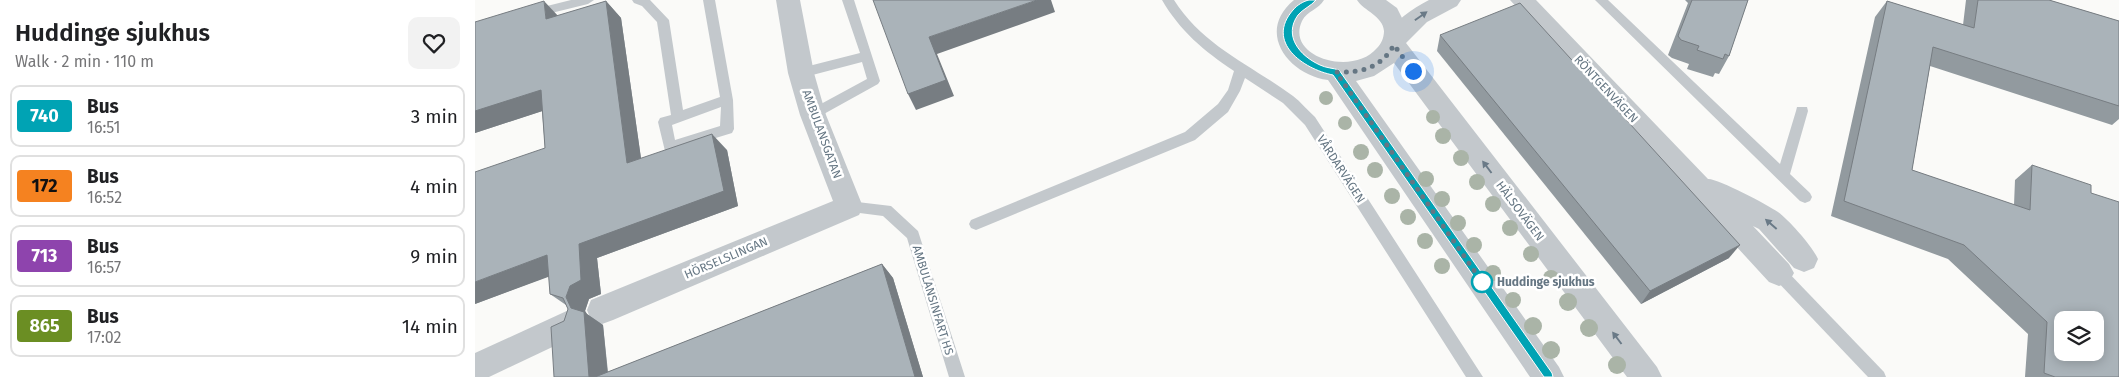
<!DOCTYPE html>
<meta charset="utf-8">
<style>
body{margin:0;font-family:"Fira Sans",sans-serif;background:#f2f2f2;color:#202124;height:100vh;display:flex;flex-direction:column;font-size:19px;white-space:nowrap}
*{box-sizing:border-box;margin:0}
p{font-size:16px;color:#757577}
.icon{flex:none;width:28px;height:28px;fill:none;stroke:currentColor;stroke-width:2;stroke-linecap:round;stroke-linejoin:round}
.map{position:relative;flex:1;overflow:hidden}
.side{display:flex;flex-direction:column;background:#fff;width:475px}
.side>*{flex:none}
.badge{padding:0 10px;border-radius:4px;font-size:18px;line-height:32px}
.tools{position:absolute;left:1579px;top:311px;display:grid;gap:10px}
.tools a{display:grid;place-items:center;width:50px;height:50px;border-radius:10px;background:#fff;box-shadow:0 2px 12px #0003;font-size:25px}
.you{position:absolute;width:25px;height:25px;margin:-12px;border:4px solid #fff;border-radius:50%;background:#1a73e8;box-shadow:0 0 0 8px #1a73e833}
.map>.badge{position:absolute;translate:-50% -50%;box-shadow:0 0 0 2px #fff}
.round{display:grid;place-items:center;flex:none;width:52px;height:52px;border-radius:10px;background:#f2f2f2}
.head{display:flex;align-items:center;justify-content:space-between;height:85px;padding:0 15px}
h1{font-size:24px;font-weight:600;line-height:38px}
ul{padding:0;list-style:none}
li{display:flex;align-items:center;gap:15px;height:62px;margin:0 10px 8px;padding:0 5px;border:2px solid #e0e0e0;border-radius:10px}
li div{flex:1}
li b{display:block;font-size:19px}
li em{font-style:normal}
li .badge{min-width:55px;font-weight:700;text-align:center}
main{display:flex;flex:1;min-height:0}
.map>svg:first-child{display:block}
</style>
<main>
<section class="side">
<div class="head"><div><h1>Huddinge sjukhus</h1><p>Walk · 2 min · 110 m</p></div><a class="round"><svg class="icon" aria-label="heart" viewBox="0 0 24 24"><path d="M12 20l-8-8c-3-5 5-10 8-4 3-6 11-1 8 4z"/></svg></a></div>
<ul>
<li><span class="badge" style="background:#00a3b4;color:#fff">740</span><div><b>Bus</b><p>16:51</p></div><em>3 min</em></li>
<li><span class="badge" style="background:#f58220;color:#111">172</span><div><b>Bus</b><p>16:52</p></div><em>4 min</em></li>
<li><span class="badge" style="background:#8e44ad;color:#fff">713</span><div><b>Bus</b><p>16:57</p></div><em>9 min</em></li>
<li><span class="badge" style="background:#6b8e23;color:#fff">865</span><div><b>Bus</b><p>17:02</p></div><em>14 min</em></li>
</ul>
</section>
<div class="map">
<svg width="1644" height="377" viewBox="0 0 1644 377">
<rect width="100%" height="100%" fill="#fafaf8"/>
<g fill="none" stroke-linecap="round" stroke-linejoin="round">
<!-- service -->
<g fill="#c3c8cc" fill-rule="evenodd">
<path d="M96,0h23l-6,4 -53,13 -6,-4 2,-3z"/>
<path d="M157,0h18l19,20 14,90 37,-13 -17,-97h12l18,100 1,29 -2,4 -62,19 -5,-1 -7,-29 2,-4 11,-3 -14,-93 -15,-16 -8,-3zM246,107l-1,19 -45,14 -3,-15z"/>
<path d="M367,0h12l26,81 -2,3 -65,36 -5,-1 -1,-4 1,-4 59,-32 -5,-17 -61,16 -4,-2 -2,-3 2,-3 4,-2 59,-15z"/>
<path d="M687,0h12c29,46 77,65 119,96 8,6 14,14 22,21l168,260h-17l-161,-252 -22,-22 -38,-25 -5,13 -12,21 -33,28 -214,88 -5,2 -5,-2 -2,-4 2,-4 214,-88 33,-28 10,-14 6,-19c-30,-20 -54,-40 -72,-71z"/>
<path d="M1120,0h13l172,164 16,-53 1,-4h10l1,4 -18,63 20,19 2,4 -2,4 -5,2 -5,-2z"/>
<path d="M374,201l42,5 27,25 47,146h-16l-42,-139 -24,-22 -39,-5 -2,-4 2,-4z"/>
<path d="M1304,267l5,1 100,104 2,5h-18l-94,-99 -2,-5 2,-5z"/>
</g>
<!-- minor -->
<g fill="#c3c8cc" fill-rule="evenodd">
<path d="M301,0h24l14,73 12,42 37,92 -4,8 -246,105 -11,4 -11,-4 -4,-10 4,-10 242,-99 -33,-86 -12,-42z"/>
<path d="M954,0h32l-4,6 -30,16 -22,22 -9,3 -9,-3 -3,-6c10,-17 28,-29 45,-38z"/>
<path d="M1035,0h26l172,179c9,-1 60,26 70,33 11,8 35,35 40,47l-4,9 -10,4 -10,-4 -35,-39 -6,-3 36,38 5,9 -5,9 -10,4 -10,-4z"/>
<path d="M96,309l11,4 4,10 -4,10 -93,44h-14v-24z"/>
</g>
<!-- tertiary -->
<path fill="#c3c8cc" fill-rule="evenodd" d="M819,0h30c-5,9 -17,11 -22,21 -17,36 51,56 75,27 4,-4 7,-10 7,-17 -1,-15 -20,-20 -27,-31h29l11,8 11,22 -2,13 251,324 5,10h-35l-233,-314 -20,13 -18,5 203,286 5,10h-34l-202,-297c-39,-5 -73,-48 -34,-80z"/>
</g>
<!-- trees -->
<g fill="#aab4a7">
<circle cx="851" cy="98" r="7"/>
<circle cx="958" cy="117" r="7"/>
<circle cx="870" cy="123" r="7"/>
<circle cx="968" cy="136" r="8"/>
<circle cx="886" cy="152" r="8"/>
<circle cx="986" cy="158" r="8"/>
<circle cx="900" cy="170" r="8"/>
<circle cx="951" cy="179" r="8"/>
<circle cx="1002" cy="182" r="8"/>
<circle cx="917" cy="196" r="8"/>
<circle cx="967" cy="199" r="8"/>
<circle cx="1018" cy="204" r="8"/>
<circle cx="933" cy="217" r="8"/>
<circle cx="983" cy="223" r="8"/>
<circle cx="1035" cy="228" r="8"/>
<circle cx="950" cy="241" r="8"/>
<circle cx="999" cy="245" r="8"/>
<circle cx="1056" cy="254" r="8"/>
<circle cx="967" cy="266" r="8"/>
<circle cx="1018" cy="273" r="8"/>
<circle cx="1076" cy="278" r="8"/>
<circle cx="1038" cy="300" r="8"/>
<circle cx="1093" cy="302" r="9"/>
<circle cx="1058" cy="326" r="9"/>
<circle cx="1114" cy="328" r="9"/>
<circle cx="1076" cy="350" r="9"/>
<circle cx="1142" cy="365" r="9"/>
</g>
<!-- wall -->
<g fill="#929a9f">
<path d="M1210,0h63l-19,56 -10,18 -4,-1 -2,4 -26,-8 2,-5 -17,-6 -4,-3 20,-52z"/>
<path d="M1491,0h83l70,21v98l-7,6 -182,-59 -18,104 102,35 1,-25 17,-15 59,28 28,184h-94l3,-43 -80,-75 -117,-43 44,-199 12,-16 76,24z"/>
<path d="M131,1l15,17 20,141 86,-9 11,56 -141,52 4,36 -12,5 -4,12 2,3 16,11 5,47 274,-108 11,14 30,99h-369l10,-56 4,-12 -2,-4 -16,-11 -1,-18 -74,28 70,-156 -3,-37 -67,22v-111l83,-6z"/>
<path d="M965,35l289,223 -88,46 -204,-253z"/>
</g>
<!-- shaded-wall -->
<g fill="#777d82">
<path d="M562,0h14l4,12 -118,42 17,42 -38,14 -8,-16 21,-57z"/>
<path d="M69,1l16,17 -14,1z"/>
<path d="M131,1l15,17 23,161 -17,-16z"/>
<path d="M66,90l17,16 -83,27v-22z"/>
<path d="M237,134l15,16 11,56 -141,52 4,36 -12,5 -4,12 2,3 16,11 5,52h-19l-18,-69 -5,-11 4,-11 9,-42z"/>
<path d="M1265,245l-11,13 -88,46 9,-13z"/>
<path d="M72,255l20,15 -92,34v-22z"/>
<path d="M407,264l11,14 30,99h-8z"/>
</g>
<!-- building -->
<g fill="#aab3b9" stroke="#777d82" fill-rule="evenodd">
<path d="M398,0h164l-108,37 17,43 -38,14z"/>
<path d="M1217,0h56l-19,56 -4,-2 -2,5 -26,-9 2,-4 -18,-6 -3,-4z"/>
<path d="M1503,0h71l70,21v85l-186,-59 -21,123 118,40 2,-45 59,20v8l28,9v175h-64l-11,-4 3,-51 -83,-77 -120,-44 43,-200 87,27zM1588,320h32v32h-32z"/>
<path d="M69,1l2,18 60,-18 21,162 85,-29 12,57 -145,53 2,36 -11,6 -4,11 5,11 13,4 5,65h-35l-3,-50 13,-6 4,-12 -5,-11 -13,-4 -3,-39 -72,27v-110l70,-24 -4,-58 -66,21v-89z"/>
<path d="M1045,3l220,242 -90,46 -210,-256z"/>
<path d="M407,264l33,113h-320z"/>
</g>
<!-- one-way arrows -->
<defs><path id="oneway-solid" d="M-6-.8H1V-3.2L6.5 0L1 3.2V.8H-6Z" transform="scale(1.25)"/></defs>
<g fill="#6a7a87">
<use href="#oneway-solid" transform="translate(946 16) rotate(-35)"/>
<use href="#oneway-solid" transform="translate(1012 167) rotate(-127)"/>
<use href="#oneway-solid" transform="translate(1296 224) rotate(-139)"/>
<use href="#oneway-solid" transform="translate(1142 338) rotate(-127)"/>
</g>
<!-- line -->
<path fill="#00a3b4" stroke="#fff" d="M834,0h7c-5,6 -13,9 -18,15 -15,21 2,41 22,50 6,3 13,3 19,5l213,303 1,4h-9l-211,-302c-30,-6 -68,-33 -40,-65 4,-5 11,-9 16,-10z"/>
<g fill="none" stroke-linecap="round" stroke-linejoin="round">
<!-- walk -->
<path stroke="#657683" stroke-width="5" stroke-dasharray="0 9" d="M938,71l-19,-26c-13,23 -33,28 -58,27l146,210"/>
</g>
<!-- markers -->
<circle fill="#fff" stroke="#00a3b4" stroke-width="2.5" cx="1007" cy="282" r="10"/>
<g text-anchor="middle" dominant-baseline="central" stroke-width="5" stroke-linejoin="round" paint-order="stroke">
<!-- street labels -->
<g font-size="12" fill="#657683" stroke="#fff">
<text transform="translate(1131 89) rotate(47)">RÖNTGENVÄGEN</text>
<text transform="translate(347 134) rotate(70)">AMBULANSGATAN</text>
<text transform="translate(866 169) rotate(57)">VÅRDARVÄGEN</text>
<text transform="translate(1045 211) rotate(53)">HÄLSOVÄGEN</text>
<text transform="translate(251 258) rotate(-23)">HÖRSELSLINGAN</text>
<text transform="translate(458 300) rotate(73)">AMBULANSINFART HS</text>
</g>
<!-- stop labels -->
<g font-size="12" font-weight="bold" fill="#657683" stroke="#fff" text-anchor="start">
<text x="1022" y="282">Huddinge sjukhus</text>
</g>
</g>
</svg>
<div class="tools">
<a><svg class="icon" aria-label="layers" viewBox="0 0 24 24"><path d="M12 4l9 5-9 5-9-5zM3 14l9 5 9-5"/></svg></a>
</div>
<div class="you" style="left:938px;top:71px"></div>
</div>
</main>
